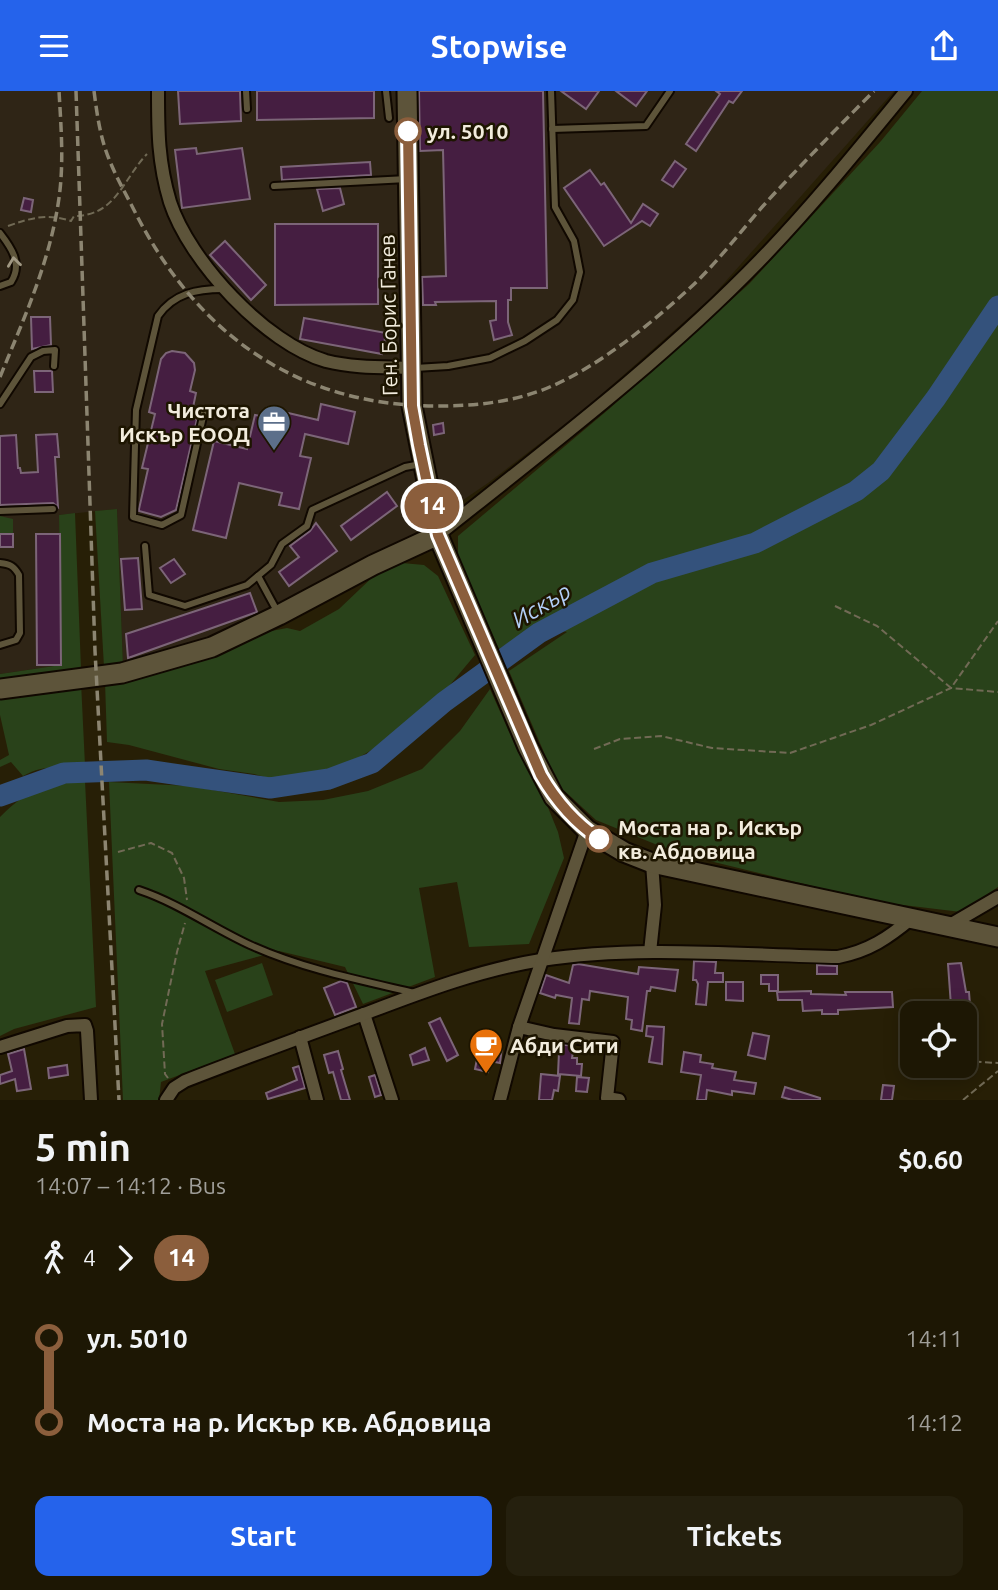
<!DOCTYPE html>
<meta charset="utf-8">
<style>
body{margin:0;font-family:Ubuntu,sans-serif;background:#25200e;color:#f1f3f6;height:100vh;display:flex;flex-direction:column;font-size:26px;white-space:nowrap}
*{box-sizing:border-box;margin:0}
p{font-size:23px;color:#a09f9a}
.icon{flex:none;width:38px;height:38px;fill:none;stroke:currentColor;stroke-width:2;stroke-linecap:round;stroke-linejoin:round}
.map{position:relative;height:1009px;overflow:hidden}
.details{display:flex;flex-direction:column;background:#1d1704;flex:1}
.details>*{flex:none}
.badge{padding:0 14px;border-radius:23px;font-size:24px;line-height:46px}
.buttons{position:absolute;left:900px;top:910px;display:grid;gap:14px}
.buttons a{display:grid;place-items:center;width:77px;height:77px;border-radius:14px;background:#1d1704;box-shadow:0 4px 18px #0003,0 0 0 2px #3b3626;font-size:35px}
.map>.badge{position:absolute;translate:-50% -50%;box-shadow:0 0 0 4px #fff}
.legs{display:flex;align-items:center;gap:10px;height:77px;padding:0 35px;font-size:23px}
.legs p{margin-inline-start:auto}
.headline{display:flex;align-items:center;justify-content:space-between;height:119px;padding:0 35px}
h1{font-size:38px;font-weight:700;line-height:52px}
.cta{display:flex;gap:14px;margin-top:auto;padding:14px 35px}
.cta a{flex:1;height:80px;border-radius:14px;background:#2563eb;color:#fff;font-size:28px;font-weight:700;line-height:80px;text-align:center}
.cta a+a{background:#25200e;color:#f1f3f6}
ul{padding:0 35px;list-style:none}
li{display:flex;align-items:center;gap:24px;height:84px;font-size:26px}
li i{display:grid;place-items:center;width:10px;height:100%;margin:0 9px;background:currentColor}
li i::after{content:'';width:18px;height:18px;margin:-9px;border:5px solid;border-radius:50%;background:#1d1704}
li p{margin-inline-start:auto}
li:first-child i{background:linear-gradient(#0000 50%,currentColor 0)}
li:last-child i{background:linear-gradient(currentColor 50%,#0000 0)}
header{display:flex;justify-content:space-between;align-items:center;height:91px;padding:0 35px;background:#2563eb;color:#fff;font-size:32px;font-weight:700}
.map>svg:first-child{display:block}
</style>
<header><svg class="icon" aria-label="menu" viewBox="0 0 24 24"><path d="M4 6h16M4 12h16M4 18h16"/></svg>Stopwise<svg class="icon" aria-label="share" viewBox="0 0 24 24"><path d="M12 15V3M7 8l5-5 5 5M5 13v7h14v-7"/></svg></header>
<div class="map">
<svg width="998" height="1009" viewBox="0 0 998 1009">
<rect width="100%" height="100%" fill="#271f06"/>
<!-- industrial -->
<path fill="#2f2516" d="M0,0h894l-184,208 -124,109 -98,75 -79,54 -136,77 -65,26 -85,25 -6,-156 -58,6 2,150 -61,9z"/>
<!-- green -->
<g fill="#29421a">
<path d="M922,0h76v796l-37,25 -83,-10 -201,-49 -81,-33 -38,-35 -49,-114 58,-39 -31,-7 -37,24 -41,-93v-20l151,-127 140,-125 132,-143z"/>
<path d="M117,418l6,156 -19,2 -9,-156z"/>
<path d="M75,422l6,156 -81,10v-5l61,-9 -2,-150z"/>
<path d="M0,425l13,3v15h-13z"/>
<path d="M402,472l22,2 14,11 37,79 -26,31 -62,55 -48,28 -67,10 -18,-5 -35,-5 -90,-24 -22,-3 -2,-60 161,-50 21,-4 13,3 39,-22 41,-39z"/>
<path d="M81,591l4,83c-25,6 -37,-3 -62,11l-12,-14 -11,5v-7l9,-5 -9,-40v-21z"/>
<path d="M490,598l28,63 29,53 11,27 6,26 -35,86 -60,3 -12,-65 -38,6 16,89 -72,27 -18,-37 -66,-16 -74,20 30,83 -74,28 -2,18h-36l-14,-318 81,4 89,16 44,-2 45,-9 54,-22 38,-38z"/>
<path d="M85,690l11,226 -82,22 -14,7v-219c30,-30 44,-32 85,-36z"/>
<path d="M262,872l11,32 -46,17 -12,-32z"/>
</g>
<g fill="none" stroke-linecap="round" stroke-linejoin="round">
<!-- river -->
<path stroke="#34527c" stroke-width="21" d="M0,705l64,-23 82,-3 124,18 59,-9 43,-16 72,-61 95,-69 113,-60 103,-30 101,-52 25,-20 55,-73 62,-92"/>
</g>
<!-- building -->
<g fill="#451e41" stroke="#7c6578" stroke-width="2">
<path d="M178,0h62l1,30 -61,3z"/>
<path d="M257,0h117v27l-117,2z"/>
<path d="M419,0h124l4,197h-36v12h-3v22l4,13 -18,5 -4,-19 6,-1v-19l-61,1 1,3h-13l-1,-28 24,-1 -3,-126 -23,1z"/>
<path d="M561,0h38l-13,18z"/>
<path d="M616,0h31l-11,15z"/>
<path d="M716,0h26l-9,12 -4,-2 -33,50 -10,-7 34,-50z"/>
<path d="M196,57l1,6 45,-6 8,51 -68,9 -7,-58z"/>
<path d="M675,70l11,8 -13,18 -11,-7z"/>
<path d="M370,71l1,13 -89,5 -1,-13z"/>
<path d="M590,79l11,15 3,-2 27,40 12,-19 15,10 -8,12 -8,-5 -38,25 -40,-58z"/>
<path d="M340,97l4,16 -21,7 -6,-22z"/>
<path d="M24,107l9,2 -2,12 -10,-2z"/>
<path d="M275,133h103v80l-103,1z"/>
<path d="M225,150l41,44 -15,15 -41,-45z"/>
<path d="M31,226h19l1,28 -19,4z"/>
<path d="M304,227l82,15 -4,21 -82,-15z"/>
<path d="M172,260l13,2 9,10 1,7 -5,21 6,2 -5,24 6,2 -21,91 -15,7 -22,-6v-2l9,-40 -6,-1 13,-54 -6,-2 12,-53 5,-6z"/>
<path d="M34,280h18l1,21h-18z"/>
<path d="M321,313l34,8 -7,32 -43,-10 -5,22 11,2 -12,51 -20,-4 3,-12 -43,-10 -13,55 -33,-8 21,-89 33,8 8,-34 10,2 2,-9 51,12z"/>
<path d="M443,332l1,10 -10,2 -1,-10z"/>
<path d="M57,343l2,23h-4l3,50 -5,-4 -53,2v-69l16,-1 2,33h2l1,5 17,-1 -2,-37z"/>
<path d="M387,401l10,14 -46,34 -10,-14z"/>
<path d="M316,432l21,28 -48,35 -10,-14 20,-15 -9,-11 20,-15z"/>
<rect x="0" y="443" width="13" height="13"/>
<path d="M36,443h24l1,131h-24z"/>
<path d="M138,467l4,51 -17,1 -4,-51z"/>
<path d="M174,468l11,15 -14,9 -11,-15z"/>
<path d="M250,502l7,19 -129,46 -2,-24z"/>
<path d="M694,870l22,1 -1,11h8v9h-15l-2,23 -10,-1 2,-20 -2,-4h-3z"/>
<path d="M961,872l5,29h3l1,13 -19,1 -3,-42z"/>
<path d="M578,873l60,10 1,-7 39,3 -3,21 -24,-4 -1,4h-3l-5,40 -11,-2 1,-9 -6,-1 2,-22 -38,-6 -1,9 -7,-1 -3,25 -10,-1 3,-25 -16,-3 -1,3 -15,-5 6,-18 23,8 4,-18z"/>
<path d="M817,874l20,1v8h-20z"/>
<path d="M761,884h17v16h-9v-7h-8z"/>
<path d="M341,890l6,2 9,24 -21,8 -11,-27z"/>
<path d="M726,891h17v19l-17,-1z"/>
<path d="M811,900v3l35,1 -1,-3h47l1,15 -55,3v4h-16v-4l-19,1 -1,-11h-24l-1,-8z"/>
<path d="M440,927l18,37 -11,6 -18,-38z"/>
<path d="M647,935l17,1 -2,37 -13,-2 4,-25 -7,-1z"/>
<path d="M753,942l16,3 -4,23 -17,-4z"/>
<path d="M484,953l18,3 -2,16 -10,-2 -2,11 -13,-3 2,-10 4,1z"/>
<path d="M557,953l17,2 -2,12h5v6h5l-1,12 -23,-2 1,-22h-3z"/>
<path d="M425,957l4,12 -16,5 -3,-10z"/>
<path d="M24,958l7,40 -14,2 -2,-12 -15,5v-9l12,-4 -4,-17z"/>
<path d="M338,960l5,18 -2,1 9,30h-9l-8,-28 -4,1 -5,-18z"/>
<path d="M684,961l17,3 -1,7 13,2 -1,4 24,4 -2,8 22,3 -2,11 -22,-3v4l-25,-5 -1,10h-9l4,-25 -20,-3z"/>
<path d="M67,974l1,10 -19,3 -1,-10z"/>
<path d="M299,975l6,22 -37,11 -2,-6 31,-13 -4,-12z"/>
<path d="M541,983l19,2 -2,15 -4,-1 -2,10h-13z"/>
<path d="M375,984l6,20 -6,2 -6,-20z"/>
<path d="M577,986l12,1 -2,14 -11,-1z"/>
<path d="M883,994l11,1 -2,14h-11z"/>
<path d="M785,996l35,11v2h-28l-10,-3z"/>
</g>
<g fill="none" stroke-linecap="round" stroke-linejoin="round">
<!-- lane casing -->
<g stroke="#100800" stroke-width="10">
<g id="lane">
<path d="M246,0l1,18"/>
<path d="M386,0l3,27"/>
<path d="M552,38l94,-3 24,-35"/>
<path d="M274,95l133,-7"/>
<path d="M0,142c11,14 23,31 11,49l-11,4"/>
<path d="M415,277l33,-2 42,-8 35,-17 32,-21 16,-20 7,-28 -6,-31 -19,-34 -4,-116"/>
<path d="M0,313l31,-47 12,-6 12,-1 -1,16"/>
<path d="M204,321l-23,103 -19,10 -29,-8 3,-107 22,-94c16,-23 39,-27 65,-27"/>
<path d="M0,420l53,-2"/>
<path d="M145,455l4,49 36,11 62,-21 24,-20 11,-21 25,-18 5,-16 93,-43 16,-3"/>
<path d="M0,472c10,1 14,3 19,12l1,58 -4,7 -16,5"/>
<path d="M258,485l19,35"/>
<path d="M139,799c39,13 74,38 111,55 53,24 109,35 165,48"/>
</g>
</g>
<!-- street casing -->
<g stroke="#100800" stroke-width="16">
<g id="street">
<path d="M158,0c0,40 0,71 12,111 19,59 96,142 156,159 28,7 57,6 85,7"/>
<path d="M438,444c112,-89 227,-176 326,-279 50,-52 96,-109 142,-165"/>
<path d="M950,834l48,-28"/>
<path d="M650,861l5,-47 -3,-42"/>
<path d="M364,923l28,86"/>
<path d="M519,936l35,8 59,7 -6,56 12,2"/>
<path d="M300,946l17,63"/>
<path d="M0,956l67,-21 18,-1 2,6 4,69"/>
<path d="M166,1009l8,-12 11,-7c59,-23 119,-45 179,-67 58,-22 115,-44 177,-54 97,-15 199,-5 297,-3 31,-6 50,-19 74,-39"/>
<path d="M500,1009l19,-73 68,-197"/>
</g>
</g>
<!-- secondary casing -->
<g stroke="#100800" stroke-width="23">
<g id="secondary">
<path d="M407,0l5,315 26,129 90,212 26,50 33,33 37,22 28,11 346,74"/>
<path d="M0,598l122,-16 90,-26 67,-32 94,-50 65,-30"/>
</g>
</g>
<!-- path -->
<g stroke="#716a55" stroke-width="2" stroke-dasharray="7 3.5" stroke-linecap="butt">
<path d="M8,135c23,-8 39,-13 63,-5l3,-5c42,0 49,-37 73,-62"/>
<path d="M835,515l42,20 74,62 47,-67"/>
<path d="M594,658l26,-10 41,-3 51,12 78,5 81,-28 80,-37 47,4"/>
<path d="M118,761l33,-9 21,10 12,25 3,22"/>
<path d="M964,970l34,2"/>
<path d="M168,987l-3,-4 -3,-50 15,-72 8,-29"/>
<path d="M963,1009l35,-29"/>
</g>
<!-- lane -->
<use href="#lane" stroke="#5d543a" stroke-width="6"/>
<!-- street -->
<use href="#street" stroke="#5d543a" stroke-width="12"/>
<!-- secondary -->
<use href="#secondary" stroke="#5d543a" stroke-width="19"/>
<!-- rail -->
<g stroke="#8c8571" stroke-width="3.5" stroke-dasharray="10 5" stroke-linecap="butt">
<path d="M76,0l19,560 24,449"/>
<path d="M94,0c3,23 6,46 15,68 7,18 17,35 26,53 62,122 162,194 302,194 39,0 79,-4 115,-20 47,-20 101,-64 139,-99 30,-28 54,-62 82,-92 33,-35 67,-70 101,-104"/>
<path d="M0,286c24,-59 50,-115 59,-179 5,-35 2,-72 0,-107"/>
</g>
</g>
<!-- one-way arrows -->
<defs><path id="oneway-chevron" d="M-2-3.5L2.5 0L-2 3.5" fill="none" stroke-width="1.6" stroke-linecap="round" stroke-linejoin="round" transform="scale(1.75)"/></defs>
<use stroke="#a09883" href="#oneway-chevron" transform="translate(14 171) rotate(-97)"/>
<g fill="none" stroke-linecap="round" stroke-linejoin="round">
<!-- line-1 casing -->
<g stroke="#fff" stroke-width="16">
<path id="line-1" d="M408,40l4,275 7,39 19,90 103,240c15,26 33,47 58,64"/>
</g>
<!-- line-1 -->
<use href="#line-1" stroke="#8b5e3c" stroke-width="10"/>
</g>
<!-- icons -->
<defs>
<g id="office-pin" transform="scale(1.75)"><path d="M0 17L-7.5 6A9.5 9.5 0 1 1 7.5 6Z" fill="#5c6f8a" stroke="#1d1500"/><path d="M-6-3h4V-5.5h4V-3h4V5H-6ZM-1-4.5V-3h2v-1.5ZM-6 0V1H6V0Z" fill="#fff"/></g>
<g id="cafe-pin" transform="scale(1.75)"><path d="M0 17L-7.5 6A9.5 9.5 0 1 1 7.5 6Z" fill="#e8710a" stroke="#1d1500"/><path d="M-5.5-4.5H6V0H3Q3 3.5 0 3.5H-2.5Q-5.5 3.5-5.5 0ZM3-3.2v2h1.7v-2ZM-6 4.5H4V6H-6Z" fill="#fff"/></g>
</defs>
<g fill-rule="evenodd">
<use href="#office-pin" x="274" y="331"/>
<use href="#cafe-pin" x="486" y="954"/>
</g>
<!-- markers -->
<g fill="#fff" stroke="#8b5e3c" stroke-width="3.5">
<circle cx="408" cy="40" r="12"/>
<circle cx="599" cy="748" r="12"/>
</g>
<g text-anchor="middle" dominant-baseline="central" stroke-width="5" stroke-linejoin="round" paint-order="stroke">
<!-- stop labels -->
<g font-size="21" font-weight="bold" fill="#f2ecdd" stroke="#1d1500" text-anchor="start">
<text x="427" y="40">ул. 5010</text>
<text x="618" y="736">Моста на р. Искър<tspan x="618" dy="24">кв. Абдовица</tspan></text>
</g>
<!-- street labels -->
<g font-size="21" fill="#f2ecdd" stroke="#1d1500">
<text transform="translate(388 224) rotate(-91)">Ген. Борис Ганев</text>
</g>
<!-- poi labels -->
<g font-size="21" font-weight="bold" fill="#f2ecdd" stroke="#1d1500" text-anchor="end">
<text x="250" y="319">Чистота<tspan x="250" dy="24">Искър ЕООД</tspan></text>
<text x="510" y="954" text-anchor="start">Абди Сити</text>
</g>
<!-- water labels -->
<g font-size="23" font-style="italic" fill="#b3cff8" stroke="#1d1500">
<text transform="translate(541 514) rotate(-31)">Искър</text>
</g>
</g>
</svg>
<div class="buttons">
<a><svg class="icon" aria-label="locate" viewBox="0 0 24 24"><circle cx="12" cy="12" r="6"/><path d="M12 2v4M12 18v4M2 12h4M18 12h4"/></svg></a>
</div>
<b class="badge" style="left:432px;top:415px;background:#8b5e3c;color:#fff">14</b>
</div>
<section class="details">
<div class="headline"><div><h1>5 min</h1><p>14:07 – 14:12 · Bus</p></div><b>$0.60</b></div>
<div class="legs"><svg class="icon" aria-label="walk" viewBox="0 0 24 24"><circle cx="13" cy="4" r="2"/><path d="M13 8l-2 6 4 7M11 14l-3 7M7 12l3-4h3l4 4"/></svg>4<svg class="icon" aria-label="forward" viewBox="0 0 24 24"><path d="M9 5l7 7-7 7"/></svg><b class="badge" style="background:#8b5e3c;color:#fff">14</b></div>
<ul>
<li><i style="color:#8b5e3c"></i><b>ул. 5010</b><p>14:11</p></li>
<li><i style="color:#8b5e3c"></i><b>Моста на р. Искър кв. Абдовица</b><p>14:12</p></li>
</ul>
<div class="cta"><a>Start</a><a>Tickets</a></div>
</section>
